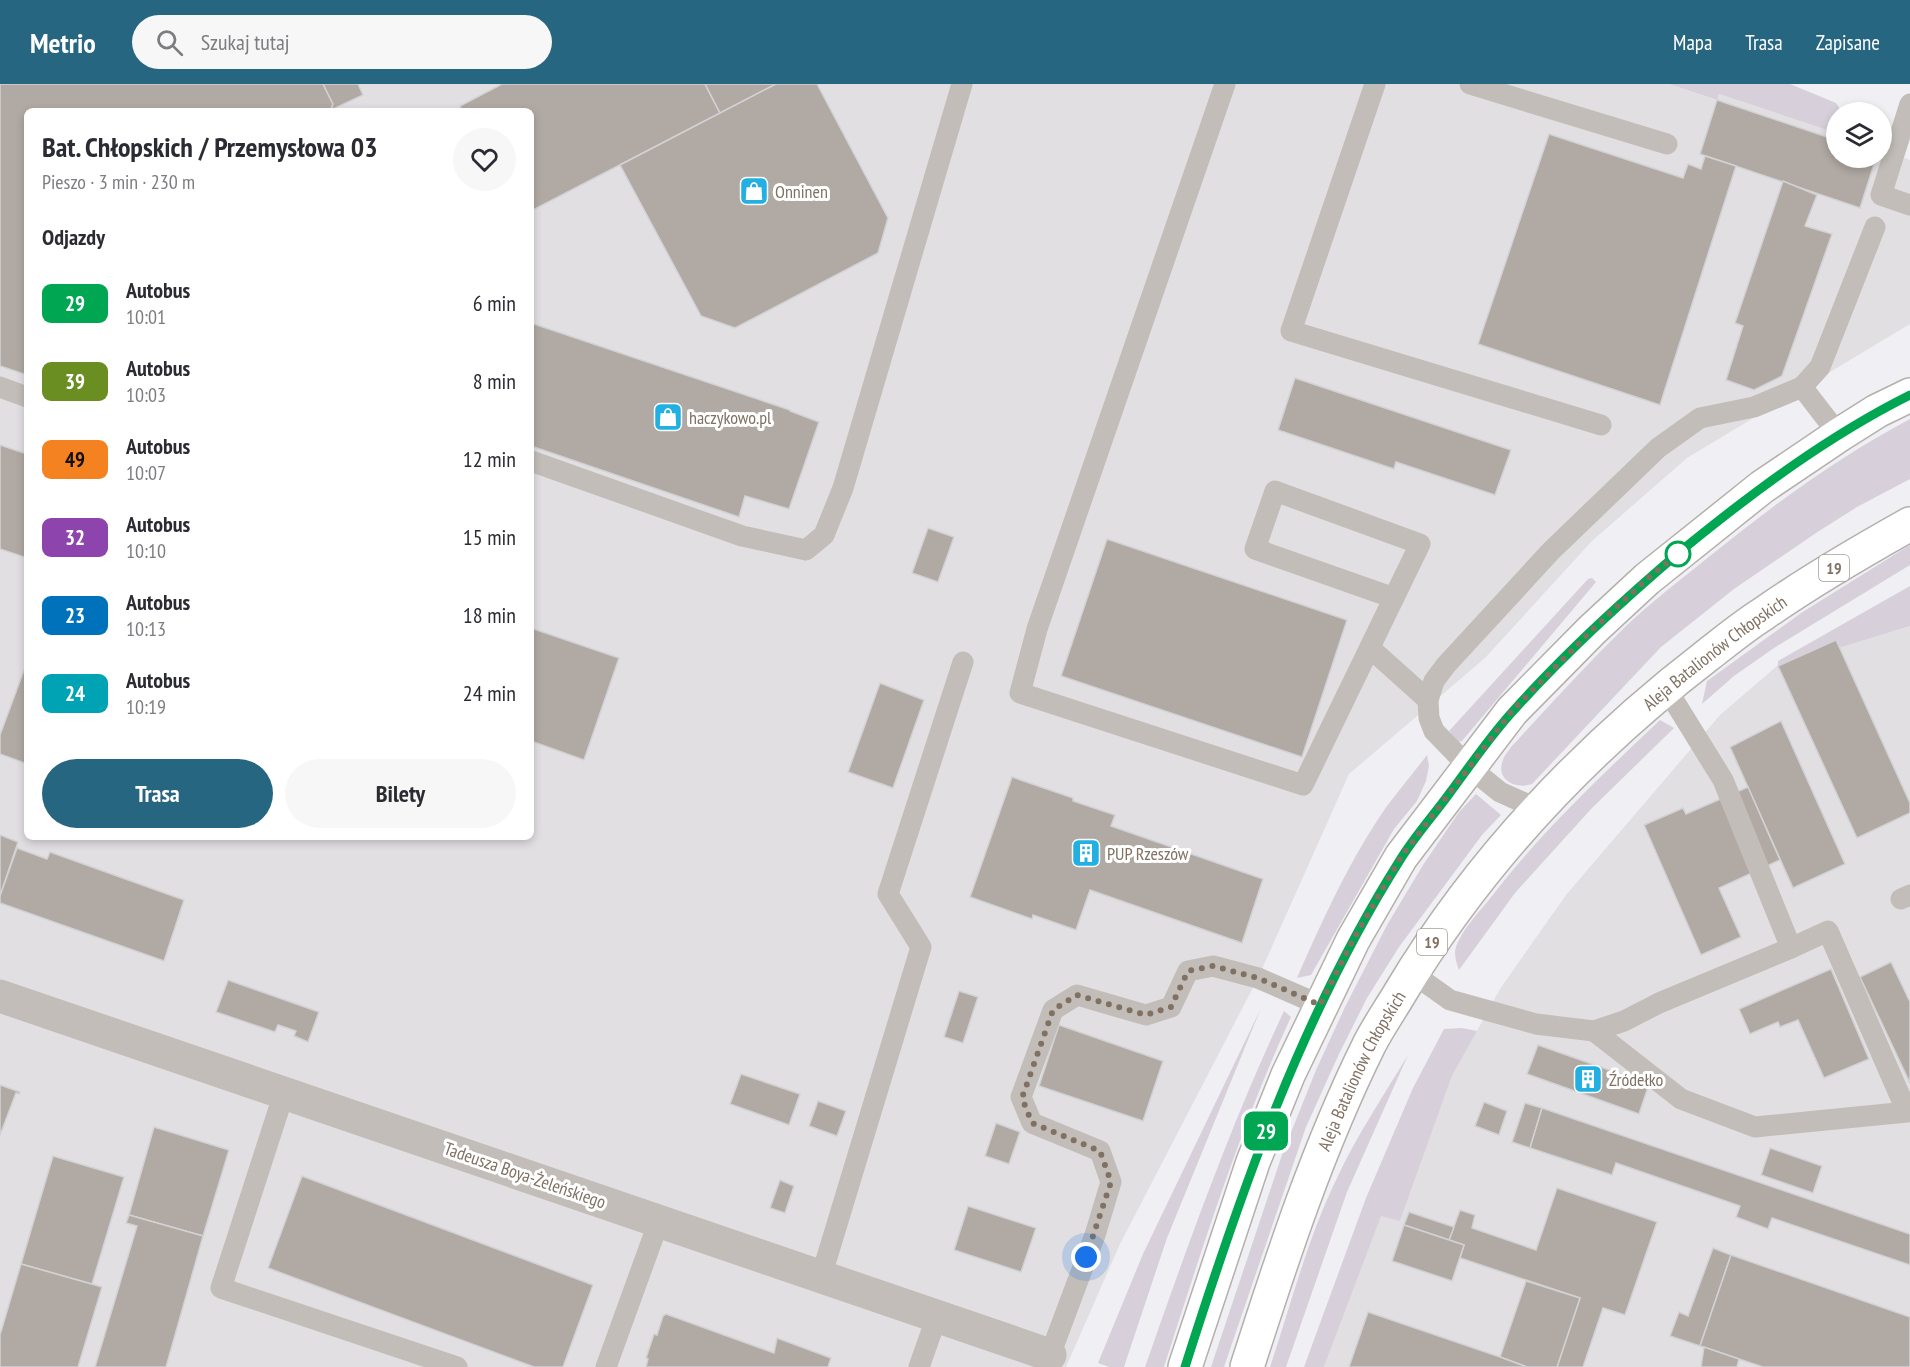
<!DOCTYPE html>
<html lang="pl">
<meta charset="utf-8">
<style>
body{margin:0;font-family:"PT Sans Narrow",sans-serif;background:#f7f7f7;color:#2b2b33;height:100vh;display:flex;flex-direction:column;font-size:22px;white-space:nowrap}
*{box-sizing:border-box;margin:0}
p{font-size:20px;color:#7c7c81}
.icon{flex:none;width:33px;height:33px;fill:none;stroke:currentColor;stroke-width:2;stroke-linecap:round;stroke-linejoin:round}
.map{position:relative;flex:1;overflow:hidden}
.details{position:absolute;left:24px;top:24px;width:510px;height:732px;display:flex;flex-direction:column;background:#fff;border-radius:9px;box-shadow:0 3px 9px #0003}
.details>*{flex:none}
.badge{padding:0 12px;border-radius:9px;font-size:21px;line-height:39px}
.tools{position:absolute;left:1826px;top:18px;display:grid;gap:12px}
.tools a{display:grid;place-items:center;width:66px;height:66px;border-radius:50%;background:#fff;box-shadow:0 3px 9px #0003;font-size:30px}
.you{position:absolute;width:30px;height:30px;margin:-15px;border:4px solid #fff;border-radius:50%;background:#1a73e8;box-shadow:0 0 0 9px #1a73e833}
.map>.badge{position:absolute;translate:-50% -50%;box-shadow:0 0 0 3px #fff}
h2{padding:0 18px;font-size:22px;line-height:54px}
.round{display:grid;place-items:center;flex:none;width:63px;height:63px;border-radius:32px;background:#f7f7f7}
.overview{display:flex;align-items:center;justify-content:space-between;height:102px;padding:0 18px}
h1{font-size:28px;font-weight:700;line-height:45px}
.button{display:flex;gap:12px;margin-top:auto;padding:12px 18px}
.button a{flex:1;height:69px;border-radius:36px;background:#276681;color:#fff;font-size:24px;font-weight:700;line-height:69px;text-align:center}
.button a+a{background:#f7f7f7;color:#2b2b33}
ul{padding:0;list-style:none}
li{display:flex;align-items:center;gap:18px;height:78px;padding:0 18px}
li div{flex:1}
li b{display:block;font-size:22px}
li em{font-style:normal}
li .badge{min-width:66px;font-weight:700;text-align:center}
header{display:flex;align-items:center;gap:36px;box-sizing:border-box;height:84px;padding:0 30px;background:#276681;color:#fff}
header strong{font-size:28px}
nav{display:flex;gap:33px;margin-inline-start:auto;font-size:21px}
.search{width:420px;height:54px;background:#f7f7f7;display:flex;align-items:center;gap:15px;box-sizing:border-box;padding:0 21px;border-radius:33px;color:#7c7c81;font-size:22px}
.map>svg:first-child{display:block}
</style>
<header>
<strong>Metrio</strong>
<div class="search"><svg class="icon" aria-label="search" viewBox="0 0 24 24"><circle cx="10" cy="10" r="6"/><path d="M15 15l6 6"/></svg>Szukaj tutaj</div>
<nav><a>Mapa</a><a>Trasa</a><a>Zapisane</a></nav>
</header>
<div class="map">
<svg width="1910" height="1283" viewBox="0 0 1910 1283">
<rect width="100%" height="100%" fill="#efeff4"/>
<!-- built -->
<g fill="#e1dfe1" fill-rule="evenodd">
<path d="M0,0h1669l47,16 3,-6 117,39v25h45v-9l29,11v164l-223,134 -95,83 -107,117 -136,116 -91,204 -138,266 -54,123h-1066zM27,27h504v726h-504z"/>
<path d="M1910,542v741h-586l57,-152 19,6 52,-145 48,-87 66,-94 154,-180 57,-49 60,-24 2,6z"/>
</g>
<!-- green -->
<g fill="#d7d0da">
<path d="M1669,0h121l46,19 6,9h-6v21l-117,-39 -2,6z"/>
<path d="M1910,335v60l-53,28 -41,26 -82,56 -73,58 -129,137c-17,6 -37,-5 -29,-24 1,-5 6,-9 8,-13 37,-40 74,-81 113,-119 28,-27 60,-51 91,-76 61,-49 125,-96 195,-133z"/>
<path d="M1910,461v20l-136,83 -40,28 -32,28 5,-23 94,-68z"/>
<path d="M1592,494l4,4 -134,159 -4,1 -9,-11 139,-152z"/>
<path d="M1910,502v40l-71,22 -3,-6 -58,24v-5z"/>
<path d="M1660,636l14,8 -82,80 -77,85 -56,77c-3,-8 -6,-17 -2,-26 8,-18 23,-33 35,-48 50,-65 109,-120 168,-176z"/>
<path d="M1427,671l2,11 -3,15 -9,20 -23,28 -83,146 -14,3c26,-59 53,-119 90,-172 13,-17 27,-34 40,-51z"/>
<path d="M1476,710l25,21 -19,20 -83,112 -32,51 -28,56 -33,73 -82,240h-13l71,-212 34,-85 29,-63 42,-82 36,-60 36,-53z"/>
<path d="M1261,924l-94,230 -43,129h-15l-11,-4 45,-109z"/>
<path d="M1284,927l7,6c-52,113 -89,232 -127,350h-19c42,-120 85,-241 139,-356z"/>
<path d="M1462,944l15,3 -25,45 -52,145 -19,-5 -57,151h-20l62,-169 47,-110 31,-59z"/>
<path d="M1408,971l-61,137 -61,175h-16c21,-63 38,-130 67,-189 20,-43 47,-83 71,-123z"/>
</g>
<!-- building -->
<g fill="#b1a9a3" stroke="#d2d2d5" stroke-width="1.5">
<path d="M0,0h323l10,20 -3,7h-303v264l-27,-9z"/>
<path d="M323,0h35l5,11 -32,15 2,-6z"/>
<path d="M502,0h203l15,29 -189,98v-100h-69l-2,-5z"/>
<path d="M705,0h71l-56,29z"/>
<path d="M776,0h41l71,134 -10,35 -143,75 -34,-12 -81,-151z"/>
<path d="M1717,16l119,40v18h40l-16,50 -160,-54z"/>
<path d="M1549,50l134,44 5,-14 13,5 4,-13 31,10 -76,239 -182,-61z"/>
<path d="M1783,97l34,14 -12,31 27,8 -50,142 -28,14 -28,-10 17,-54 -8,-3z"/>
<path d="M531,239l259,87v1l29,11 -30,87 -44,-13 -6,21 -208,-71z"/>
<path d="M1295,294l216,72 -16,45 -99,-33 -2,7 -116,-39z"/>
<path d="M0,361l27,9v104l-27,-9z"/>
<path d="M928,444l26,9 -16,45 -26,-9z"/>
<path d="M1107,455l240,81 -45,137 -241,-81z"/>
<path d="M531,544l88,30 -35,102 -53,-19z"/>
<path d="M1836,556l74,163v10l-53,25 -79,-172z"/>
<path d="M27,578v102l-27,-10v-19z"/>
<path d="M880,599l44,17 -31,88 -45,-16z"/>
<path d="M1781,637l64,143 -52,24 -63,-141z"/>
<path d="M1012,693l61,21v3l42,14 -4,11 152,53 -21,64 -152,-53 -14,40 -43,-15 -1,4 -62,-22z"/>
<path d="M1748,703l32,73 -61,28 22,49 -40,18 -57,-130 39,-17 3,6z"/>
<path d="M0,751l18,7 -18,54z"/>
<path d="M17,764l30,11 3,-7 134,48 -20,61 -164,-58v-7z"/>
<path d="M1891,878l19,40v81l-50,-106z"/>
<path d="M1831,885l38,90 -45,19 -26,-58 -18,7 -2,-5 -28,12 -11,-25z"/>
<path d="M228,896l91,32 -11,30 -14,-6 2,-5 -18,-6 -3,7 -59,-20z"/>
<path d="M959,907l19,6 -15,46 -19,-6z"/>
<path d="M1059,941l104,36 -20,60 -104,-35z"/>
<path d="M1538,961l111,39 -10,30 -112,-40z"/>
<path d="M741,990l59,20 -11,31 -59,-21z"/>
<path d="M0,1001l20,7 -1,2 -3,-1 -16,42z"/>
<path d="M818,1017l28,10 -9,25 -28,-10z"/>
<path d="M1484,1018l23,9 -8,24 -24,-9z"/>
<path d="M1525,1019l17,5 -12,40 -18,-6z"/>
<path d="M1542,1024l368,126v31l-138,-47 -4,11 -32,-12 4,-11 -124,-43 -4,12 -82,-27z"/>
<path d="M996,1039l24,9 -11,32 -24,-8z"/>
<path d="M154,1043l75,23 -26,86 -74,-21z"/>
<path d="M1770,1064l52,18 -9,27 -52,-18z"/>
<path d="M53,1072l71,21 -32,107 -71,-20z"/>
<path d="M302,1092l291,109 -30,82h-29l-266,-99z"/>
<path d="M780,1096l14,6 -9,27 -15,-5z"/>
<path d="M1557,1104l100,34 -32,93 -22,-7 -20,59h-26l23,-69 -120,-40 4,-13 -15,-5 11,-30 15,5 -3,13 64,22z"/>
<path d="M968,1122l68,22 -15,44 -67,-22z"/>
<path d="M1409,1128l45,15 -5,13 -45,-15z"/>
<path d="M129,1131l74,21 -37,131h-71l42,-141 -11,-3z"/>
<path d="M1404,1141l60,20 -12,36 -60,-20z"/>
<path d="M1713,1164l18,7 -31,91 -30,-10 9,-24 9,4z"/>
<path d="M1731,1171l179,62v50h-147l-63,-21z"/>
<path d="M21,1180l81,23 -24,80h-78v-32z"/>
<path d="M1526,1197l54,17 -23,69h-30l-27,-10z"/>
<path d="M1368,1228l132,45 27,10h-178z"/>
<path d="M666,1230l108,39 3,-15 54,20 -3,9h-182l2,-8 -2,-1 8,-24 3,1 6,-19z"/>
<path d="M1704,1263l35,12 -2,8h-36z"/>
</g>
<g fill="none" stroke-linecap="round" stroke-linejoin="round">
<!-- primary casing -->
<g stroke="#b4b0ab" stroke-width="36">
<g id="primary">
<path d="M1185,1283l68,-205 35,-87 65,-135 48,-83 111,-146 80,-81 55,-51 115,-92 77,-52 38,-24 33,-16"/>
<path id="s1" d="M1247,1283c35,-109 71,-219 122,-322 9,-18 21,-35 31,-52 79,-132 188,-246 309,-339 18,-14 35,-28 54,-40 47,-33 97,-62 147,-90"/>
</g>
</g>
<!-- service -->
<g stroke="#c2bdb9" stroke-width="21">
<path d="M1225,0l-188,545 -17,64 283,92c39,-80 78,-161 117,-241l-145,-53 -20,58 139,49"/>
<path d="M1375,0l-84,247 310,94"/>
<path d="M1470,0l197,60"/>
<path d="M1910,20l-29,91 29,10"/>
<path d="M0,303l27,10"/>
<path d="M1802,303l18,-20 55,-140"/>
<path d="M531,377l211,75 64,14 18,-15 19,-47 119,-404"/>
<path d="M1370,564l58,52"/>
<path d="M1538,725l-38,-17 -31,-25 -35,-36 -5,-13 -1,-18 6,-19 12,-16 105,-114 107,-103 42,-30 54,-11 48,-20 37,48"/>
<path d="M1901,815l9,-4"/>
<path d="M1412,889l38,27 86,24 58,7 30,-10 35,-18 132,-55 -68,-168 -57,-92"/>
<path d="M1594,947l87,68 74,28 152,-15 -79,-181 -37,17"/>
<path d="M284,1009l-63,195 236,79"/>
<path d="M821,1193l100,-330 -33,-53 75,-232"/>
<path d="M1050,1271l45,-120 16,-53 -11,-31 -68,-28 -11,-26 32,-87 24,-15 69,20 25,-8 17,-36 25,-5 45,12 62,27"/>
<path d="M606,1283l53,-146"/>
<path d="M919,1283l18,-51"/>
</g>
<!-- minor -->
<path stroke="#c2bdb9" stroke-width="33" d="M0,912l1050,359"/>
<!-- primary -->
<use href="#primary" stroke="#fff" stroke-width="33"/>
</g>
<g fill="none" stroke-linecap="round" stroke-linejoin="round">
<!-- line casing -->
<g stroke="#fff" stroke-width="14">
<path id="line" d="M1185,1283c56,-176 116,-350 215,-507 14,-23 33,-44 49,-66 21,-28 41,-58 65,-84 52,-58 109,-110 168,-160 71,-58 146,-114 228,-155"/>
</g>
<!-- line -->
<use href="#line" stroke="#00a651" stroke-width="9"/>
<!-- walk -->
<path stroke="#807163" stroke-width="6" stroke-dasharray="0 10.8" d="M1086,1173l25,-75 -11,-31 -68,-28 -10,-25 31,-88 24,-15 69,20 25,-8 17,-36 25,-5 45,12 62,27 33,-65 48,-83 111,-146 80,-81 55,-51 31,-25"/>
</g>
<!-- icons -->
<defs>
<g id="shop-square" transform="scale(1.5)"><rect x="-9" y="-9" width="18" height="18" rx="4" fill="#22afe1" stroke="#fff"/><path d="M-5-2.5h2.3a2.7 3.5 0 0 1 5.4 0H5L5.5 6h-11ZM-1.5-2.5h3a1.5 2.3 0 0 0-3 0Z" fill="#fff"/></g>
<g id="building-square" transform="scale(1.5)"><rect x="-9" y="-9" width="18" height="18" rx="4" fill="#22afe1" stroke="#fff"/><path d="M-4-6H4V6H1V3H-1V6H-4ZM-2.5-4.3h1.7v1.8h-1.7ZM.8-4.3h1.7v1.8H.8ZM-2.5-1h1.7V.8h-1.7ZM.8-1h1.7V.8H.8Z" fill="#fff"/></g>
</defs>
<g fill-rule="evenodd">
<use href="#shop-square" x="754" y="107"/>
<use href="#shop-square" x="668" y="333"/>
<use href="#building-square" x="1086" y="769"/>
<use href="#building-square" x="1588" y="995"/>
</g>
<!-- markers -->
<circle fill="#fff" stroke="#00a651" stroke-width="3" cx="1678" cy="470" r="12"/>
<g text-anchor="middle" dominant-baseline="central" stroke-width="6" stroke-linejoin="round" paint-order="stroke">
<!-- shield labels -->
<g fill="#fff" stroke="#a69c92" stroke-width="1.5">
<rect x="1819" y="471" width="30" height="26" rx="4.5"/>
<rect x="1417" y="845" width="30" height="26" rx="4.5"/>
</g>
<g font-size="16" font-weight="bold" fill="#807163">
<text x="1834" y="484">19</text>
<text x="1432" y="858">19</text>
</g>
<!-- poi labels -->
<g font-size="18" fill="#807163" stroke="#fff" text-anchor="start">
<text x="775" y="107">Onninen</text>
<text x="689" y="333">haczykowo.pl</text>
<text x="1107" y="769">PUP Rzeszów</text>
<text x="1609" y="995">Źródełko</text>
</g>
<!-- street labels -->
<g font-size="18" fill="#807163" stroke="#fff">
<text stroke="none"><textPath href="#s1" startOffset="872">Aleja Batalionów Chłopskich</textPath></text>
<text stroke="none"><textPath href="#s1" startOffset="318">Aleja Batalionów Chłopskich</textPath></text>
<text transform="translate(525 1091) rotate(19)">Tadeusza Boya-Żeleńskiego</text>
</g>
</g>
</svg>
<div class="tools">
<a><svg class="icon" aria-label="layers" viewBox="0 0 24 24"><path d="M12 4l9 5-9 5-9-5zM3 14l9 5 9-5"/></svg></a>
</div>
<div class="you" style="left:1086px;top:1173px"></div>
<b class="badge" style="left:1266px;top:1047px;background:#00a651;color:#fff">29</b>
<section class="details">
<div class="overview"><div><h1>Bat. Chłopskich / Przemysłowa 03</h1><p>Pieszo · 3 min · 230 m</p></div><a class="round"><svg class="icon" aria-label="heart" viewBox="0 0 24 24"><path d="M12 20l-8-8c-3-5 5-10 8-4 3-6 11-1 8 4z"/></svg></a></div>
<h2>Odjazdy</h2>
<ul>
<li><span class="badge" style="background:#00a651;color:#fff">29</span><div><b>Autobus</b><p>10:01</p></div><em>6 min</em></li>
<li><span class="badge" style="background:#6b8e23;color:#fff">39</span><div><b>Autobus</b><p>10:03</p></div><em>8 min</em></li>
<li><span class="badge" style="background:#f58220;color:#111">49</span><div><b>Autobus</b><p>10:07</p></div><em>12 min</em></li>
<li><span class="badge" style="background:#8e44ad;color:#fff">32</span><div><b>Autobus</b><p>10:10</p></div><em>15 min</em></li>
<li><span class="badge" style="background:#0072bc;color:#fff">23</span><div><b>Autobus</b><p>10:13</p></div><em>18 min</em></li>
<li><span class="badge" style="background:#00a3b4;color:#fff">24</span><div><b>Autobus</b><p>10:19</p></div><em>24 min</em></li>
</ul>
<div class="button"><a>Trasa</a><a>Bilety</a></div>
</section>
</div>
